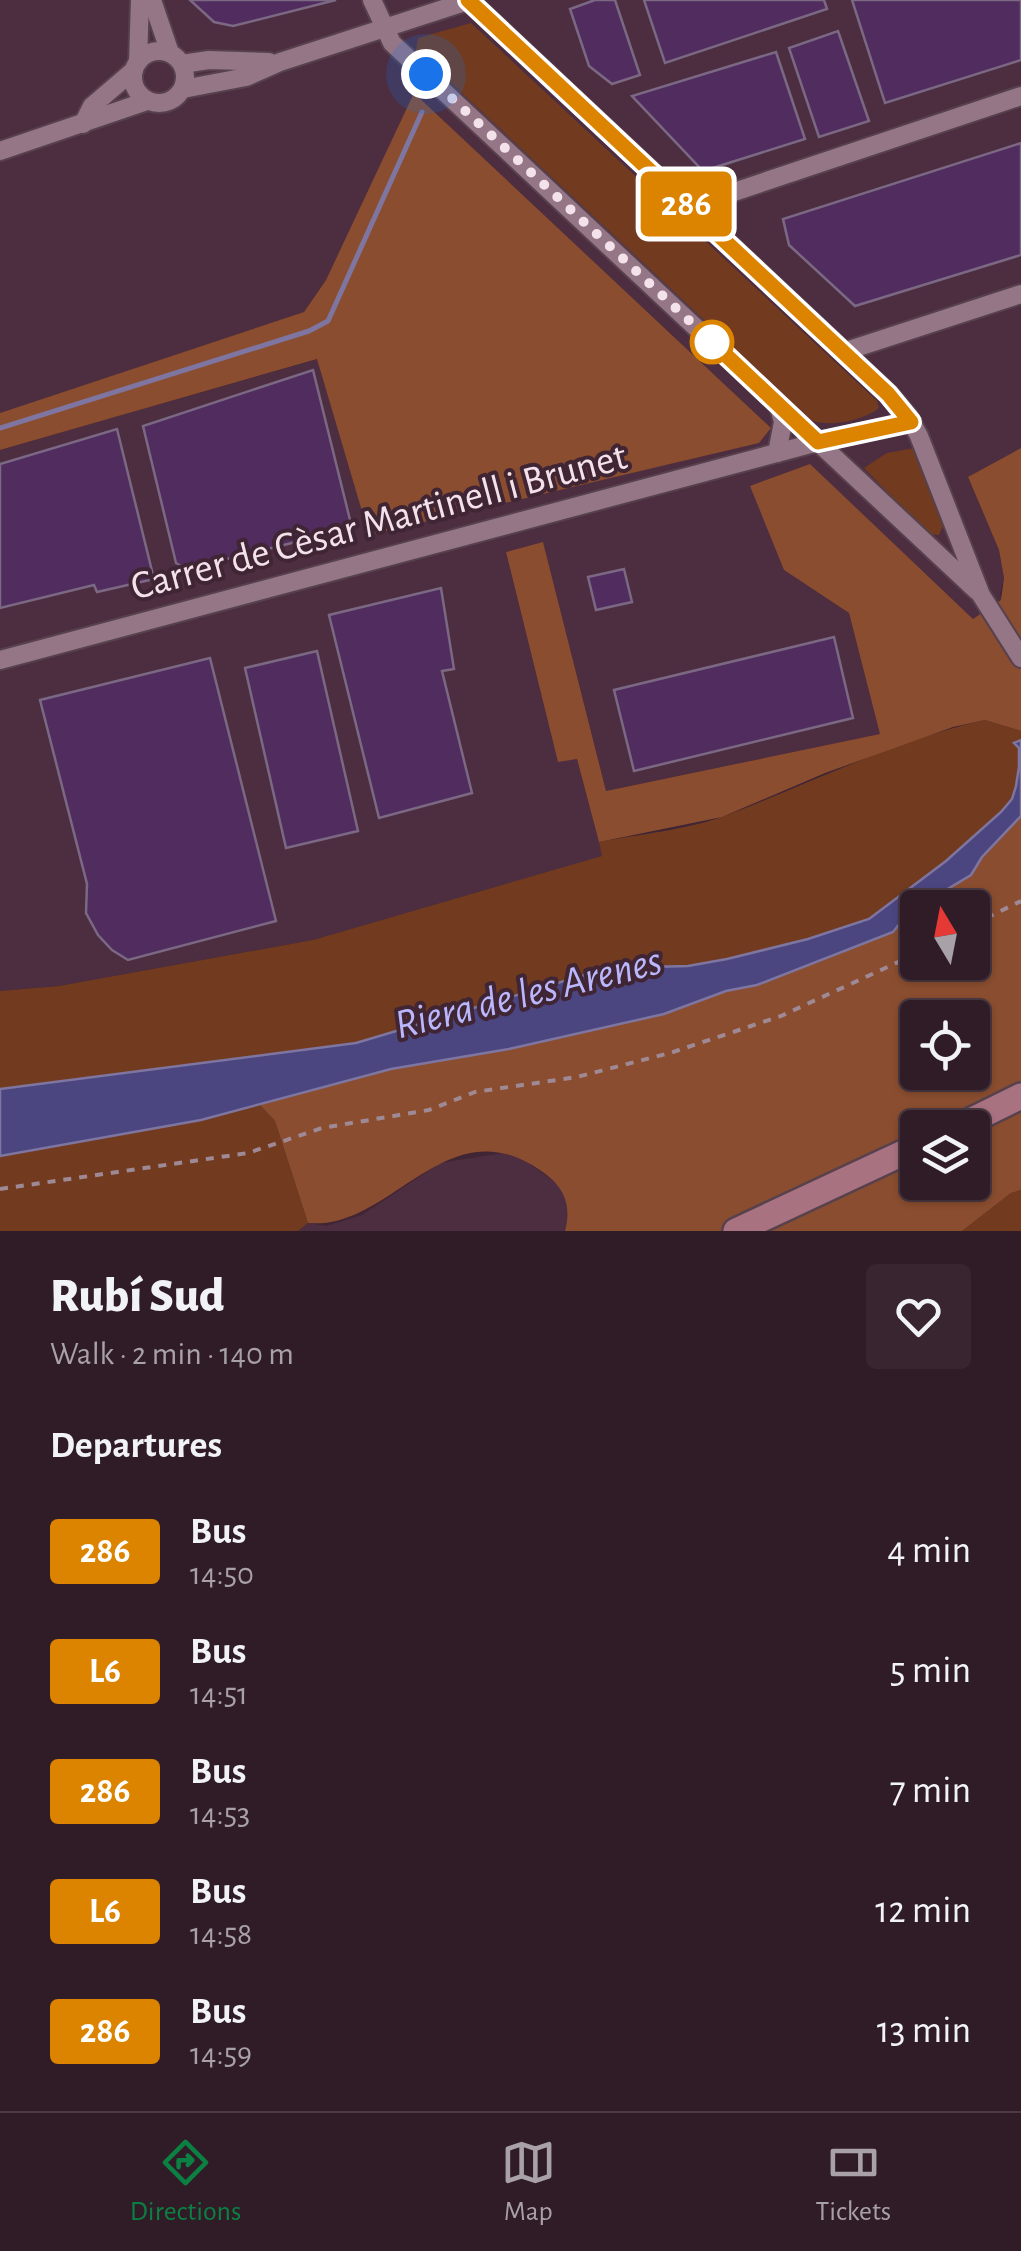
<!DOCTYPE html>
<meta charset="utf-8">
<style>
body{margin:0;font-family:"Alegreya Sans",sans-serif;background:#38252f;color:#f1f3f6;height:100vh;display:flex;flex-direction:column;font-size:38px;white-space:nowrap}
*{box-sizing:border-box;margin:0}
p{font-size:32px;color:#a8a1a7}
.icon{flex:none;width:55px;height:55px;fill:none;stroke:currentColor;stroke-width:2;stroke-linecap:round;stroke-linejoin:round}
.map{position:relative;height:1231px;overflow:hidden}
.drawer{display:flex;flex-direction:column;background:#301c27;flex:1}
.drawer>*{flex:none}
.badge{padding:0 20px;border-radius:8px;font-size:35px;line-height:65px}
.needle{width:65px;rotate:350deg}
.tools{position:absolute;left:900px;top:890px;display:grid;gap:20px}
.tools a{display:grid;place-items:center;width:90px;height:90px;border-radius:10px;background:#301c27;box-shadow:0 2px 8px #0004,0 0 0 2px #4b3a44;font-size:50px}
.you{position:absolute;width:50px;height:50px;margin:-25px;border:8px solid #fff;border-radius:50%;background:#1a73e8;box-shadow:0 0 0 15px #1a73e833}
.map>.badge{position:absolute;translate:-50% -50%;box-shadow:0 0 0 5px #fff}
h2{padding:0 50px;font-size:38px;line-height:90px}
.round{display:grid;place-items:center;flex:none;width:105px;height:105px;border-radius:10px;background:#38252f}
.head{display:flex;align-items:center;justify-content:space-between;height:170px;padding:0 50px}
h1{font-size:48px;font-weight:800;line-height:75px}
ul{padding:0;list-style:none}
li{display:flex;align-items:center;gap:30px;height:120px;padding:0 50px}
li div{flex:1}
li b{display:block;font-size:38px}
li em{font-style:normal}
li .badge{min-width:110px;font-weight:700;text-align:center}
.dock{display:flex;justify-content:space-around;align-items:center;height:140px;border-top:2px solid #4b3a44;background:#301c27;font-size:28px;color:#a8a1a7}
.dock a{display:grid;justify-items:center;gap:5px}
.dock .selected{color:#0b8043}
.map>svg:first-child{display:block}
</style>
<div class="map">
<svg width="1021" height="1231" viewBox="0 0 1021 1231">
<rect width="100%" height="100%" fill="#402534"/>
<!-- built -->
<g fill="#4d2d40">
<path d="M0,0h1021v448l-53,30 31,72 5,28 -4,16 2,6 -29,19 -163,-154 -26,105 65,43 32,121 -275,57 -63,-248 -37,9 52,209 19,-2 26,97 -290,84 -254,46 -59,5v-541l318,-91 51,175 389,-91 13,-15 -356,-334 -89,186 -22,32 -304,101z"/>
<path d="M503,1153l19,6 35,24 10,17 1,19 -3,12h-267l10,-8 18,3 36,-11 78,-52z"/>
</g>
<!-- green -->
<g fill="#723b20">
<path d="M471,23l406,378 2,7c-14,12 -51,20 -68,12l-395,-370 2,-12z"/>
<path d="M915,448l26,68 2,10 -4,9 -11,-1 -64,-66 23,-15z"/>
<path d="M985,720l36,11v9l-6,3 4,5v19l-3,19 -4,13 -11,13 -55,49 -77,58 -60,20 -82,20 -39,7 -80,2 -252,75 -356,46v-98l59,-5 254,-46 289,-84 -3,-14c41,-8 88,-12 128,-27 85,-32 168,-75 258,-95z"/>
<path d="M258,1103l17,18 33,102 -10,8h-298v-75l201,-36z"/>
<path d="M1021,1190v41h-59l49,-38z"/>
</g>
<!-- forest -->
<g fill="#8a4d2f" fill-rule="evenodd">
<path d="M414,93l357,335 -12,15 -390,92 -52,-176 -317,91v-37l304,-101 22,-32z"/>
<path d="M1021,448v283l-36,-11 -32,7 -128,46 -103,44 -123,25 -22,-83 -19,3 -52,-210 37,-10 63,249 274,-57 -31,-121 -65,-43 -34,-84 60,-22 163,155 28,-19 3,-22 -5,-28 -31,-73z"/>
<path d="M1021,816v374l-10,3 -49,38h-397c6,-22 1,-41 -17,-55 -99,-78 -154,55 -240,47l-33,-102 -17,-18 133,-34 118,-20 155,-35 62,-23 31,-6 136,-53 25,-24v54h54v-54h-54l53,-33 11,-18zM918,1018h54v54h-54zM918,1128h54v54h-54z"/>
</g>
<!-- water -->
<path fill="#4c4680" stroke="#7e75a0" stroke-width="2.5" d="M1021,740v76l-39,41 -11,18 -62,37 -16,20 -136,53 -31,6 -62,23 -155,35 -118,20 -190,51 -201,36v-67l356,-46 252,-75 80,-2 39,-7 81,-20 61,-20 77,-58 55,-49 11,-13 4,-13 3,-19v-19l-5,-5z"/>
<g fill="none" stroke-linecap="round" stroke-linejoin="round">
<!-- stream -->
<path stroke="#7e75a0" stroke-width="5" d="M0,428l309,-97 19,-10 94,-209"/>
</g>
<!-- building -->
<g fill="#512d5f" stroke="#7b6883" stroke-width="2.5">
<path d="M190,0h146l-103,26 -19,-4z"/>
<path d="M595,0h20l25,75 -28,9 -23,-18 -19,-57z"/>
<path d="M644,0h180l3,9 -162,54z"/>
<path d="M852,0h169v60l-136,43z"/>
<path d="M838,31l31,90 -50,16 -30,-89z"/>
<path d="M776,52l29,87 -102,32 -71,-75z"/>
<path d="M1021,143v112l-166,51 -66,-61 -6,-26z"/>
<path d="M313,370l39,158 -165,41 -11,-6 -33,-137z"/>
<path d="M117,429l37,150 -57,13 -3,-7 -94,23v-144z"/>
<path d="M624,569l8,33 -36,8 -8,-33z"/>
<path d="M441,588l13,81 -12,2 30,122 -93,25 -50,-203z"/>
<path d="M834,637l19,81 -219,53 -20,-81z"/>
<path d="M317,651l41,180 -72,17 -41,-180z"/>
<path d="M210,658l66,263 -148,39 -16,-10 -14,-15 -12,-22 1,-29 -47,-184z"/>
</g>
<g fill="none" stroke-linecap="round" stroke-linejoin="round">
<!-- minor casing -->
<g stroke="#57414d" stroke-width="22">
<g id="minor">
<path d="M152,0l18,53"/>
<path d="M372,0l20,43 585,548"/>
<path d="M469,0l420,394 19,22 11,20 62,159 40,63"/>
<circle cx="159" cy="77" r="26"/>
<path d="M138,62l2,-62"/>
<path d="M182,64l27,-4 60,2"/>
<path d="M183,89l63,-12 34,-15 191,-62"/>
<path d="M83,124l9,-18 42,-36"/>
<path d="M0,151l147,-50"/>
<path d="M689,207l332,-111"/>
<path d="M843,352l178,-58"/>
<path d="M777,453l6,-31 -4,-16"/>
<path d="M0,660l818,-218 93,-20"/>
</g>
</g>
<!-- secondary casing -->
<g stroke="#57414d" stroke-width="30">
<g id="secondary">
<path d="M956,1128l65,-32"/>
<path d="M736,1231l182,-85"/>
</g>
</g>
<!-- path -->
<g stroke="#9f8995" stroke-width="4" stroke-dasharray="8 8" stroke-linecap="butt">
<path d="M972,925l49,-24"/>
<path d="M0,1189l248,-36 74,-25 107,-18 46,-18 102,-15 93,-24 111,-37 137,-63"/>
</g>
<!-- minor -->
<use href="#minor" stroke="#957686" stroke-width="18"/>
<!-- secondary -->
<use href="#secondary" stroke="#a97280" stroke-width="25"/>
</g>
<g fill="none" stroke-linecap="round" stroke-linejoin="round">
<!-- line casing -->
<g stroke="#fff" stroke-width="22">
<path id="line" d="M468,0l420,394 23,28 -93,20 -106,-100"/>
</g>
<!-- line -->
<use href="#line" stroke="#dc8400" stroke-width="15"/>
<!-- walk -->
<path stroke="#f4e2eb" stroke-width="10" stroke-dasharray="0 18" d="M426,74l286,268"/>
</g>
<!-- markers -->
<circle fill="#fff" stroke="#dc8400" stroke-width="5" cx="712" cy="342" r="20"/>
<g text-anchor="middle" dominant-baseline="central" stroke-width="8" stroke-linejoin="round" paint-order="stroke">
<!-- street labels -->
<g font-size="40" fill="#f4e2eb" stroke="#402534">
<text transform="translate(379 522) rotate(-15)">Carrer de Cèsar Martinell i Brunet</text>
</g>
<!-- water labels -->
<g font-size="42" font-style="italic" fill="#bab7fd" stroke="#402534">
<text transform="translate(528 993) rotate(-14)">Riera de les Arenes</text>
</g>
</g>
</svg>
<div class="tools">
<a><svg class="needle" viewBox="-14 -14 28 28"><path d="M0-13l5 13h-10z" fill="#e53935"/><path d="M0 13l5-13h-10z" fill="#a8a1a7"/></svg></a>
<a><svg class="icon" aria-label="locate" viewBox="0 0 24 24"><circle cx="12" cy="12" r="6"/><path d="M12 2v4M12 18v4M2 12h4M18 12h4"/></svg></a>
<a><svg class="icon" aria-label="layers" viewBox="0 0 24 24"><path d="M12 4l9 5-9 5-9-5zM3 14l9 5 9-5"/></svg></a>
</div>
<div class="you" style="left:426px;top:74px"></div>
<b class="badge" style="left:686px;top:204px;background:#dc8400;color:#fff">286</b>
</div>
<section class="drawer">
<div class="head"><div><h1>Rubí Sud</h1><p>Walk · 2 min · 140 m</p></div><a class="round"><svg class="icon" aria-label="heart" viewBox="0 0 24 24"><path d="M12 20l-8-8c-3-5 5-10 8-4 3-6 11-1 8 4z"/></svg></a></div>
<h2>Departures</h2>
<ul>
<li><span class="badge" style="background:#dc8400;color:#fff">286</span><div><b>Bus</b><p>14:50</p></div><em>4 min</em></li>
<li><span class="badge" style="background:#dc8400;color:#fff">L6</span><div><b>Bus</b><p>14:51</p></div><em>5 min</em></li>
<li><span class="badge" style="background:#dc8400;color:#fff">286</span><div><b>Bus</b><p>14:53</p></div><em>7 min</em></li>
<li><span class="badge" style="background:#dc8400;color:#fff">L6</span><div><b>Bus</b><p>14:58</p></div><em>12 min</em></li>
<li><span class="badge" style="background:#dc8400;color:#fff">286</span><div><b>Bus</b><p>14:59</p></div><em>13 min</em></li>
</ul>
</section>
<nav class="dock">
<a class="selected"><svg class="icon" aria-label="directions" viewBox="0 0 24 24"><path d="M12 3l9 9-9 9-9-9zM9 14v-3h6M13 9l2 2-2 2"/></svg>Directions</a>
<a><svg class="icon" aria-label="map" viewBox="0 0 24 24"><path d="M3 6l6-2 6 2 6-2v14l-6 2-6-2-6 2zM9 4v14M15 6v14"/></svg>Map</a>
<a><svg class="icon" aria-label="tickets" viewBox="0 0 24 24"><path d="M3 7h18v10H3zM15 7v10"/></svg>Tickets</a>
</nav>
